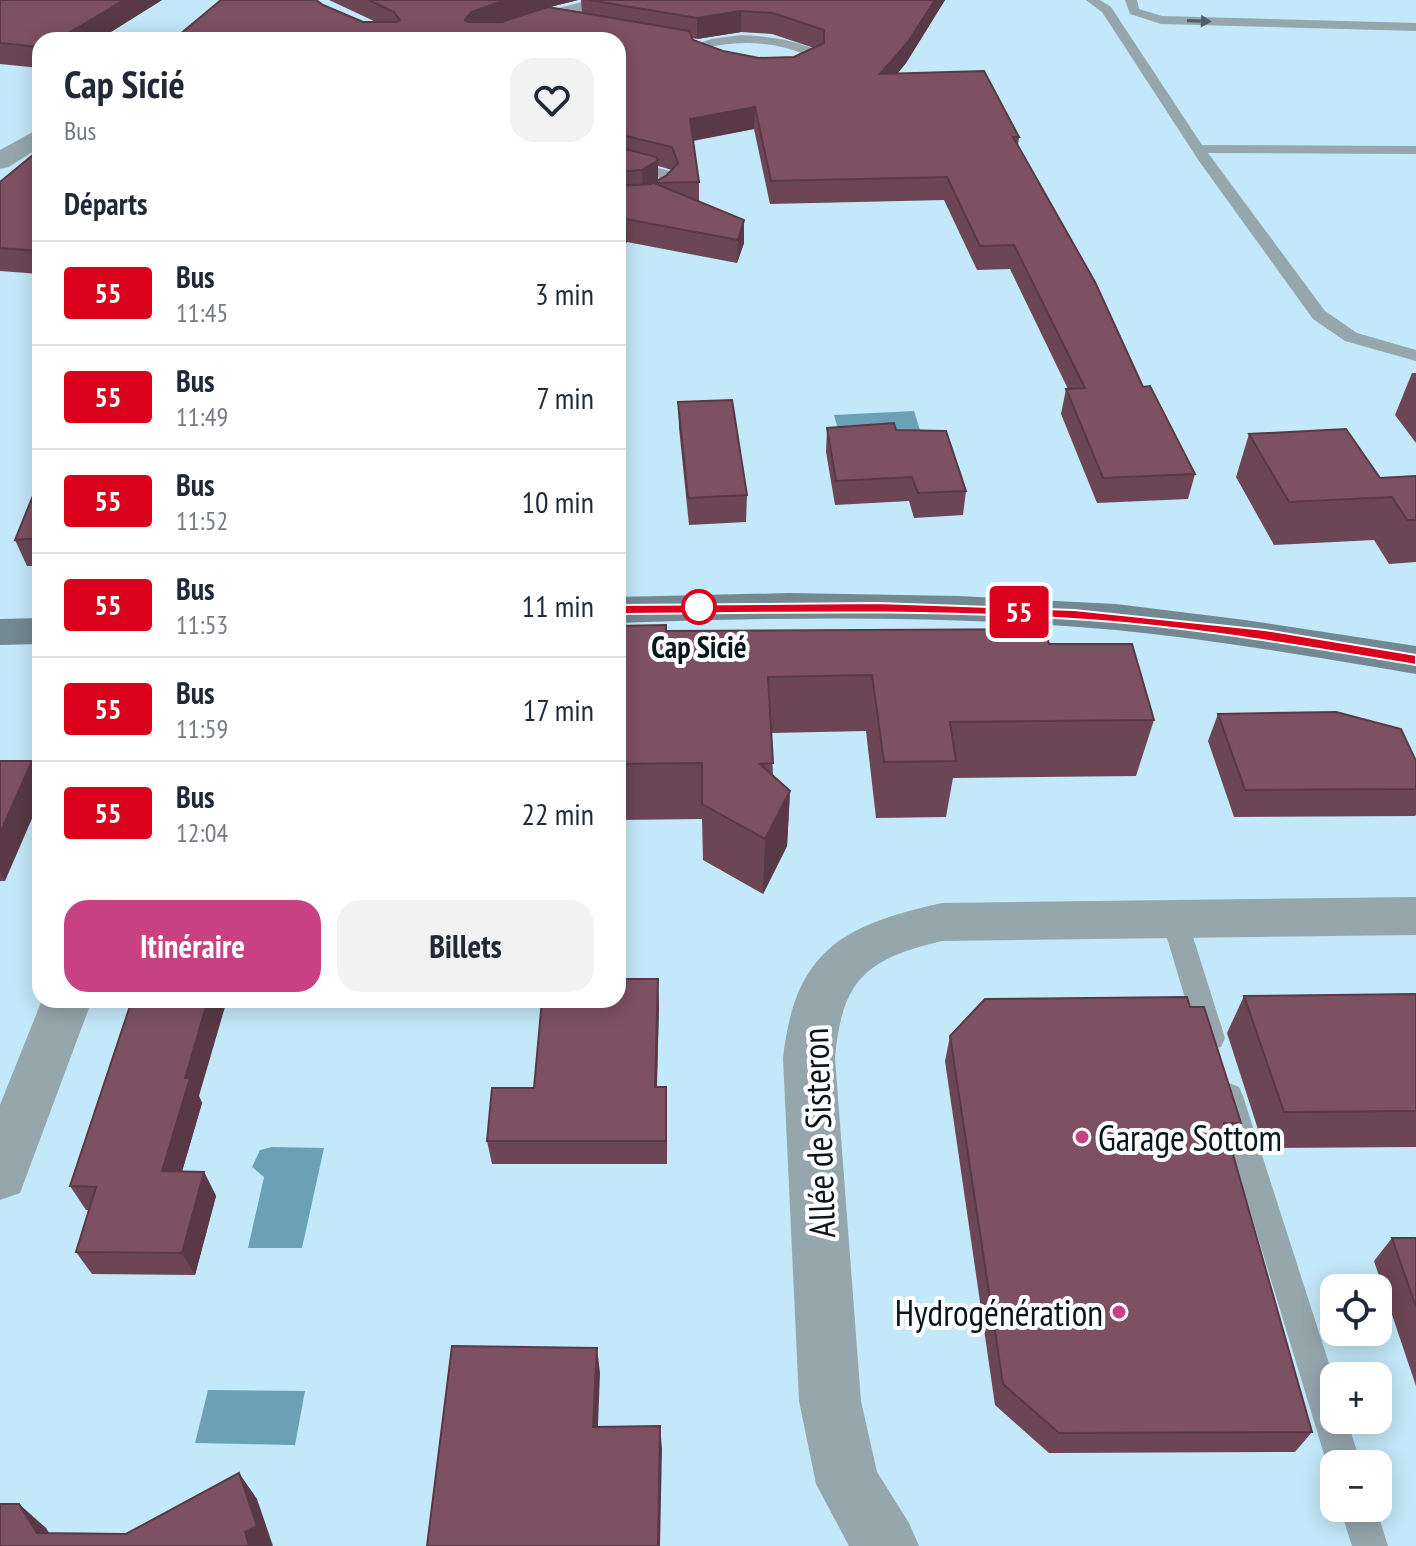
<!DOCTYPE html>
<html lang="fr">
<meta charset="utf-8">
<style>
body{margin:0;font-family:"PT Sans Narrow",sans-serif;background:#f2f2f3;color:#1f2937;height:100vh;display:flex;flex-direction:column;font-size:30px;white-space:nowrap}
*{box-sizing:border-box;margin:0}
p{font-size:26px;color:#747a83}
.icon{flex:none;width:44px;height:44px;fill:none;stroke:currentColor;stroke-width:2;stroke-linecap:round;stroke-linejoin:round}
.map{position:relative;flex:1;overflow:hidden}
.sheet{position:absolute;left:32px;top:32px;width:594px;height:976px;display:flex;flex-direction:column;background:#fff;border-radius:24px;box-shadow:0 4px 20px #0003}
.sheet>*{flex:none}
.badge{padding:0 16px;border-radius:6px;font-size:28px;line-height:52px}
.tools{position:absolute;left:1320px;top:1274px;display:grid;gap:16px}
.tools a{display:grid;place-items:center;width:72px;height:72px;border-radius:16px;background:#fff;box-shadow:0 4px 20px #0003;font-size:40px}
.map>.badge{position:absolute;translate:-50% -50%;box-shadow:0 0 0 4px #fff}
h2{padding:0 32px;font-size:30px;line-height:72px}
.round{display:grid;place-items:center;flex:none;width:84px;height:84px;border-radius:24px;background:#f2f2f3}
.overview{display:flex;align-items:center;justify-content:space-between;height:136px;padding:0 32px}
h1{font-size:38px;font-weight:700;line-height:60px}
.cta{display:flex;gap:16px;margin-top:auto;padding:16px 32px}
.cta a{flex:1;height:92px;border-radius:24px;background:#c84283;color:#fff;font-size:32px;font-weight:700;line-height:92px;text-align:center}
.cta a+a{background:#f2f2f3;color:#1f2937}
ul{padding:0;list-style:none}
li{display:flex;align-items:center;gap:24px;height:104px;padding:0 32px;border-top:2px solid #e0e1e3}
li div{flex:1}
li b{display:block;font-size:30px}
li em{font-style:normal}
li .badge{min-width:88px;font-weight:700;text-align:center}
.map>svg:first-child{display:block}
</style>
<div class="map">
<svg width="1416" height="1546" viewBox="0 0 1416 1546">
<rect width="100%" height="100%" fill="#c3e8f9"/>
<!-- water -->
<g fill="#6ca0b7">
<path d="M914,411l7,22 -81,4 -6,-22z"/>
<path d="M272,1147l52,1 -22,100h-54l16,-71 -12,-10 8,-17z"/>
<path d="M208,1390l97,1 -10,54 -100,-2z"/>
</g>
<g fill="none" stroke-linecap="round" stroke-linejoin="round">
<!-- lane -->
<g fill="#96a6ad" fill-rule="evenodd">
<path d="M1086,0h14l11,7 91,138 214,1v8l-208,-1 117,158 32,22 59,17v11l-71,-20 -32,-22 -114,-158 -97,-149z"/>
<path d="M1125,0h12l2,9 23,7 254,7v8l-255,-7 -31,-10z"/>
<path d="M741,35c28,1 53,5 79,16l1,11 -21,12 -7,-4 15,-10v-4c-36,-16 -73,-16 -111,-6l-6,-4 20,-7z"/>
<path d="M618,158l52,13 6,13c-14,21 -34,24 -58,23v-10l26,-1 18,-12 -3,-7 -41,-11z"/>
<path d="M1174,908l9,3 4,7 38,120 -4,9 -10,3 -10,-3 -4,-9 -36,-120 4,-7z"/>
<path d="M1229,1083l10,4 4,9 91,283v41h13l14,44h-27v13l-7,-13 -112,-368 4,-9z"/>
<path d="M1340,1508h36l12,38h-36z"/>
</g>
<!-- street -->
<g fill="#96a6ad" fill-rule="evenodd">
<path d="M591,0h37l-3,5 -75,19 -46,16h-34l4,-5 60,-21z"/>
<path d="M40,128v19l-31,20 -9,2v-19z"/>
<path d="M1416,897v38l-474,6c-76,18 -100,38 -107,117l26,343 16,71 32,51 10,23h-70l-33,-62 -17,-83 -16,-343c12,-108 60,-133 159,-155z"/>
<path d="M42,1000h50l-72,193 -20,7v-95z"/>
</g>
<!-- secondary -->
<g fill="#728893" fill-rule="evenodd">
<path d="M789,593l170,3 157,8 129,16 171,26v28c-100,-17 -200,-34 -300,-44 -165,-15 -333,-13 -498,-7v-26z"/>
<path d="M40,618v26l-40,1v-26z"/>
</g>
</g>
<!-- wall -->
<g fill="#6c4654" fill-rule="evenodd">
<path d="M0,0h162l-64,40h-58v28l-40,-4z"/>
<path d="M329,0h249l-28,7 32,5 -1,-12h364l-39,63 -9,11 122,63 -1,8 125,242 52,87 -7,25 -91,4 -36,-89 5,-25h2l-58,-120 -33,1 -33,-70 -174,4 -16,-75 -61,12 6,41v20l45,18v23l-7,20 -110,-21 -9,10v-212h-445l150,-35 40,17h13zM741,32l31,2 42,14 -20,9 -35,1 -36,-7 -30,-11 -1,-2 5,1zM658,166l14,4 -6,6 -8,4z"/>
<path d="M40,149v125l-40,-3v-89z"/>
<path d="M1412,373h4v70l-21,-28z"/>
<path d="M678,402l69,93 -1,27 -57,3 -10,-97z"/>
<path d="M827,428l69,2 70,61 -3,24 -49,3 -5,-17 -74,4 -9,-53z"/>
<path d="M1249,434l131,44 36,-2v86l-27,2 -15,-24 -100,5 -38,-68z"/>
<path d="M40,481v85h-13l-12,-26z"/>
<path d="M618,626l48,5 383,13 105,76 -18,56 -183,2 -7,39 -70,1 -10,-87 -95,2 2,42 17,16 -3,55 -24,48 -60,-34 -1,-41 -84,1z"/>
<path d="M1218,714l198,75v26l-1,1 -181,1 -26,-76z"/>
<path d="M0,761l5,120h-5z"/>
<path d="M1416,994v153l-152,1 -37,-115 17,-37z"/>
<path d="M659,1004l-2,83 10,25v52h-175l-5,-23 47,-53z"/>
<path d="M1190,1007l51,116 -11,21 82,288 -17,20 -246,1 -54,-48 -50,-344 5,-25z"/>
<path d="M199,1096l3,7 -20,69h22l12,24 -21,79 -103,-1 -16,-22 13,-42h-3l-16,-24z"/>
<path d="M1392,1238h24v148l-42,-125z"/>
</g>
<!-- shaded-wall -->
<g fill="#583945">
<path d="M124,0h38l-64,40h-41z"/>
<path d="M505,0h73l-45,11 -60,21 -8,-12 6,-8z"/>
<path d="M935,0h10l-39,63 -27,33 1,-22z"/>
<path d="M741,11v21l-44,7v-21z"/>
<path d="M755,107l-1,22 -64,12v-22z"/>
<path d="M658,160v23h-4l-11,10 -1,-23z"/>
<path d="M626,219l1,23 -9,10v-25z"/>
<path d="M744,220v23l-7,20 1,-23z"/>
<path d="M32,761l8,17v22l-35,81 -5,-9v-39z"/>
<path d="M790,791l-3,55 -24,48 2,-55z"/>
<path d="M658,979l1,25 -3,107 -1,-24z"/>
<path d="M208,1000h19l-28,96 3,7 -27,92 -13,-24 23,-93z"/>
<path d="M666,1087l1,25v52l-1,-23z"/>
<path d="M204,1172l12,24 -21,79 -13,-22z"/>
<path d="M597,1348l3,25 -3,77 -4,-23z"/>
<path d="M660,1426l2,23 -2,97h-2z"/>
<path d="M239,1473l18,26 16,47h-24l-4,-14z"/>
<path d="M19,1504l27,24 11,18 -20,-13z"/>
</g>
<!-- building -->
<g fill="#7e5162" stroke="#583945" stroke-width="2">
<path d="M0,0h124l-67,40h-17v7l-40,-4z"/>
<path d="M221,0h95l7,5 40,17h34l3,-2 -6,-8 -25,-12h136l-34,12 -6,8 3,2h34l46,-15 141,24 4,9 30,11 36,7 35,-1 30,-14v-13l-51,-17 -32,-2 -44,7 -108,-18h346l-27,42 -28,32 104,-3 35,66h-6l82,145 48,105 7,-1 45,88 -92,4 -37,-89 19,-1 -71,-143 -34,1 -33,-69 -176,4 -16,-74 -65,12 9,63 -45,1 90,37 -6,20 -112,-21 -8,8v-41l33,-2 15,-8 12,-13 -6,-16 -54,-13v-94h-445z"/>
<path d="M618,147l38,10 2,3 -16,10 -24,2z"/>
<path d="M40,149v102l-40,-3v-66z"/>
<path d="M732,400l15,95 -59,3 -10,-96z"/>
<path d="M894,423l2,7 50,1 20,60 -48,2 -6,-16 -76,4 -9,-53z"/>
<path d="M1346,429l34,49 36,-2v44h-9l-15,-23 -103,5 -40,-68z"/>
<path d="M39,481l1,57 -25,2z"/>
<path d="M666,625v6l379,-2 4,15h83l22,76 -204,2 6,39 -72,1 -12,-87 -104,2 5,86 -13,1 30,27 -25,48 -63,-35v-41l-84,1v-138z"/>
<path d="M1336,712l65,17 15,32v28l-171,1 -27,-76z"/>
<path d="M0,761h32l-32,72z"/>
<path d="M618,979h40l-3,108h11v54h-179l5,-53h42l8,-88h76z"/>
<path d="M1416,994v117l-132,1 -40,-116z"/>
<path d="M1187,997l3,10h14l37,116h-17l88,309 -253,1 -56,-49 -53,-348 35,-37z"/>
<path d="M132,1000h76l-23,78h5l-28,93 42,1 -22,81 -106,-1 20,-65 -26,-1z"/>
<path d="M1392,1238h24v69z"/>
<path d="M452,1346l145,2 -4,79 67,-1 -2,120h-231z"/>
<path d="M239,1473l18,53 -12,6 4,14h-249v-42h19l18,29 89,1z"/>
</g>
<!-- one-way arrows -->
<defs><path id="oneway-solid" d="M-6-.8H1V-3.2L6.5 0L1 3.2V.8H-6Z" transform="scale(2)"/></defs>
<use fill="#505e65" href="#oneway-solid" transform="translate(1199 21) rotate(2)"/>
<!-- line -->
<path fill="#db001b" stroke="#fff" stroke-width="2" d="M878,603l196,7 191,20 151,25v10c-113,-19 -228,-39 -343,-46 -151,-10 -303,-6 -455,-5l-7,-4 7,-5z"/>
<!-- markers -->
<circle fill="#fff" stroke="#db001b" stroke-width="4" cx="699" cy="607" r="16"/>
<g fill="#c84283" stroke="#fff" stroke-width="3">
<circle cx="1082" cy="1137" r="8"/>
<circle cx="1119" cy="1312" r="8"/>
</g>
<g text-anchor="middle" dominant-baseline="central" stroke-width="8" stroke-linejoin="round" paint-order="stroke">
<!-- stop labels -->
<g font-size="30" font-weight="bold" fill="#09171d" stroke="#fff">
<text x="699" y="646">Cap Sicié</text>
</g>
<!-- near-street labels -->
<g font-size="36" fill="#09171d" stroke="#fff">
<text transform="translate(818 1133) rotate(-92)">Allée de Sisteron</text>
</g>
<!-- near-poi labels -->
<g font-size="36" fill="#09171d" stroke="#fff" text-anchor="start">
<text x="1098" y="1137">Garage Sottom</text>
<text x="1103" y="1312" text-anchor="end">Hydrogénération</text>
</g>
</g>
</svg>
<div class="tools">
<a><svg class="icon" aria-label="locate" viewBox="0 0 24 24"><circle cx="12" cy="12" r="6"/><path d="M12 2v4M12 18v4M2 12h4M18 12h4"/></svg></a>
<a>+</a>
<a>−</a>
</div>
<b class="badge" style="left:1019px;top:612px;background:#db001b;color:#fff">55</b>
<section class="sheet">
<div class="overview"><div><h1>Cap Sicié</h1><p>Bus</p></div><a class="round"><svg class="icon" aria-label="heart" viewBox="0 0 24 24"><path d="M12 20l-8-8c-3-5 5-10 8-4 3-6 11-1 8 4z"/></svg></a></div>
<h2>Départs</h2>
<ul>
<li><span class="badge" style="background:#db001b;color:#fff">55</span><div><b>Bus</b><p>11:45</p></div><em>3 min</em></li>
<li><span class="badge" style="background:#db001b;color:#fff">55</span><div><b>Bus</b><p>11:49</p></div><em>7 min</em></li>
<li><span class="badge" style="background:#db001b;color:#fff">55</span><div><b>Bus</b><p>11:52</p></div><em>10 min</em></li>
<li><span class="badge" style="background:#db001b;color:#fff">55</span><div><b>Bus</b><p>11:53</p></div><em>11 min</em></li>
<li><span class="badge" style="background:#db001b;color:#fff">55</span><div><b>Bus</b><p>11:59</p></div><em>17 min</em></li>
<li><span class="badge" style="background:#db001b;color:#fff">55</span><div><b>Bus</b><p>12:04</p></div><em>22 min</em></li>
</ul>
<div class="cta"><a>Itinéraire</a><a>Billets</a></div>
</section>
</div>
